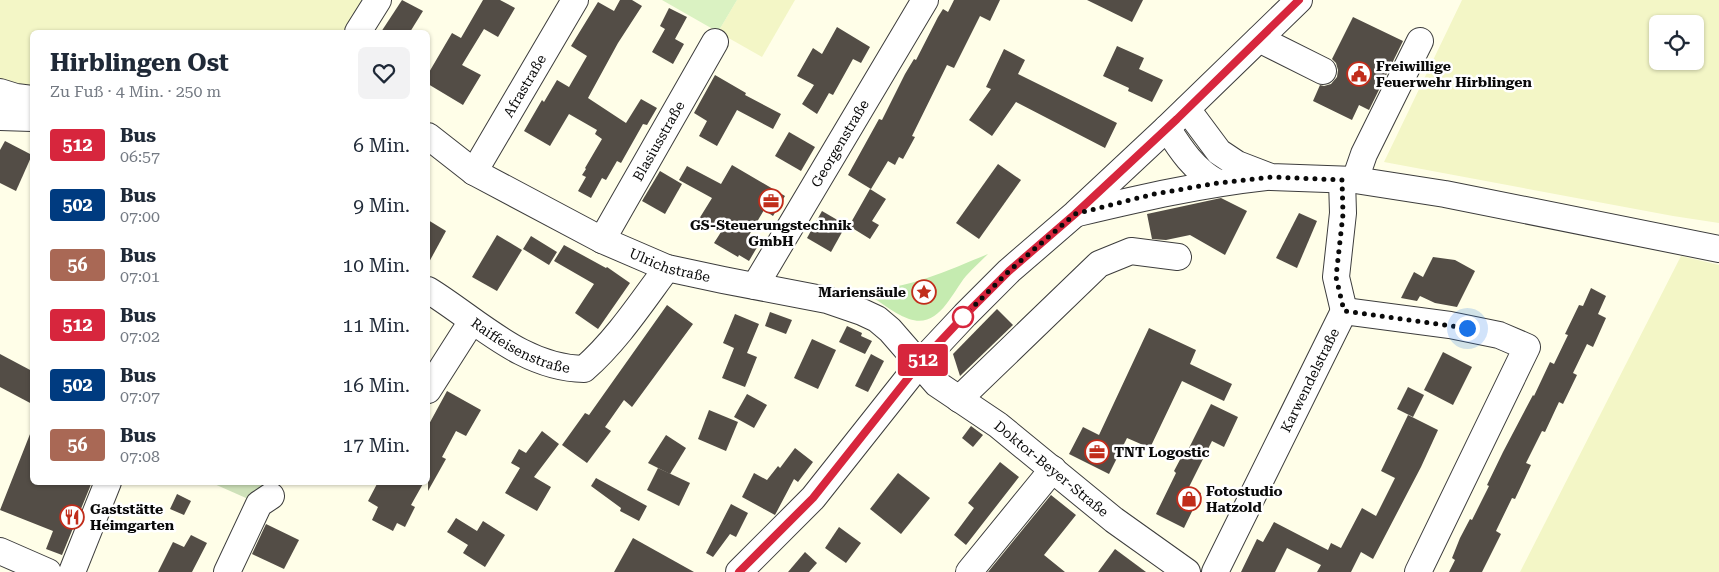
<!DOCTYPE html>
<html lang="de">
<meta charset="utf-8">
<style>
body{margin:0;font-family:"Roboto Serif",serif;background:#f2f2f3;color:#1f2937;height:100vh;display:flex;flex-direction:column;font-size:19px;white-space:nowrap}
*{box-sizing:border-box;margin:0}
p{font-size:16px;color:#747a83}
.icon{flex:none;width:28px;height:28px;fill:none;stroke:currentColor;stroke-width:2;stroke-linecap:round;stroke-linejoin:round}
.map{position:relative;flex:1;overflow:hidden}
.details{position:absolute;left:30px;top:30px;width:400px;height:455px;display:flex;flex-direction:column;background:#fff;border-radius:8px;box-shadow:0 1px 4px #0004}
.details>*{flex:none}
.badge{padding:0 10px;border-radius:4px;font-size:18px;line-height:32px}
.buttons{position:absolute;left:1649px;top:15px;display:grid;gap:10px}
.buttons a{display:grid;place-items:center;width:55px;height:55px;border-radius:8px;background:#fff;box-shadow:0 1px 4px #0004;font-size:25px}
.you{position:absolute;width:25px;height:25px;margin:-12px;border:4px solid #fff;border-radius:50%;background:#1a73e8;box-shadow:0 0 0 8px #1a73e833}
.map>.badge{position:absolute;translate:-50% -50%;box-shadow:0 0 0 2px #fff}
.round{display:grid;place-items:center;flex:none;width:52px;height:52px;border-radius:8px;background:#f2f2f3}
.summary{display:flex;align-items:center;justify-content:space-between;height:85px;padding:0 20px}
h1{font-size:24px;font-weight:700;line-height:38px}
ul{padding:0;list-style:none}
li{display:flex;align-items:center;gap:15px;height:60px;padding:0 20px}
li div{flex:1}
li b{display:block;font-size:19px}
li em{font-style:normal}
li .badge{min-width:55px;font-weight:700;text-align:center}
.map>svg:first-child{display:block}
</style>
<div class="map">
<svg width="1719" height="572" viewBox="0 0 1719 572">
<rect width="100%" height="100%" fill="#fffee8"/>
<!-- farmland -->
<g fill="#f3f6c6" fill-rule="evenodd">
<path d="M0,0h371l-19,32h-320v58l-32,-11z"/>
<path d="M737,0h58l-33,57 -44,-25z"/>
<path d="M1462,0h257v223l-46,-7 -289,-54zM1658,24h37v37h-37z"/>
<path d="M1681,256l38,9v307h-199z"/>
</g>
<!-- green -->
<path fill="#c5ebb0" d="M988,254c-7,7 -15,14 -22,22 -15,18 -27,53 -57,43 -18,-6 -31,-21 -51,-29 47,1 88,-19 130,-36z"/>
<!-- cemetery -->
<path fill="#cee1b9" d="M212,483h58l-2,5 -22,10z"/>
<!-- pitch -->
<path fill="#daf2c2" d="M662,0h75l-19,32z"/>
<!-- building -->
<g fill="#534d46">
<path d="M402,0l21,11 -13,21h-29z"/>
<path d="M483,0h17l15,8 -17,29 -14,-8 -22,36 19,10 -18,30 -35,-21v-10l24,-41 9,5z"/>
<path d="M620,0h12l10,6 -24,37 -30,55 38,25 15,-24 16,9 -10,17 -4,-1 -22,39 -4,-2 -11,19 -4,-2 -11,20 -13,-7 8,-14 -4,-2 4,-6 -1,-1 17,-29 -7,-5 2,-4 -28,-16 -19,32 -26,-15 18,-31 2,2 13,-22 12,7 18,-31 -16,-10 27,-44 16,9z"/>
<path d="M954,0h46l-10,21 -10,-5 -26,52 -7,-3 -35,71 3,1 -12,22 -4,-2 -4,8 -7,-4 -17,28 -23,-14 31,-56 3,1 23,-46 9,-15 2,1 22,-43 5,-8 5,3z"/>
<path d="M1087,0h56l-11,22z"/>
<path d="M669,8l18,9 -12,22 9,5 -11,20 -21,-12 13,-23 -5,-3z"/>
<path d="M1353,17l50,24 -34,69 -10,-5 -7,15 -39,-19 7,-16 4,1 7,-2 6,-7 1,-7 -2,-7 -4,-4z"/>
<path d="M837,27l33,20 -9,16 -8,-4 -20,36 -4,-2 -12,21 -15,-10 12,-19 -17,-9 16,-28 9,6z"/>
<path d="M1117,46l27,12 -5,11 24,11 -11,22 -24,-11 1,-3 -26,-12z"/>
<path d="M1004,49l21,11 -7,14 99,49 -12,25 -89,-46 -24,34 -23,-16 22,-31 -5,-2z"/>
<path d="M715,75l31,18 -1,2 36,19 -8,15 -36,-19 -20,36 -18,-10 8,-15 -13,-8z"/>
<path d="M789,132l26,15 -14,24 -26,-15z"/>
<path d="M5,141l27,14 -16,36 -16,-8v-33z"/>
<path d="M998,164l23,16 -42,59 -23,-16z"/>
<path d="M732,165l53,31 -12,20 -9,-6 -16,27 11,7 -10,17 -10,-6 -1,2 -24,-14 7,-11 -22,-13 13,-21 -33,-18 8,-14 34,18z"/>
<path d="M660,171l22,13 -17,30 -23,-13z"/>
<path d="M870,189l16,10 -14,22 7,4 -9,14 -21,-13z"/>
<path d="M1221,198l26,13 -22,44 -35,-20 -24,5 -14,-1 -5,-25z"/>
<path d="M822,211l24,14 -15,27 -24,-14z"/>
<path d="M1299,213l18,8 -20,47 -21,-10z"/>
<path d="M428,220l18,11 -18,33z"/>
<path d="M497,235l25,15 -25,41 -25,-14z"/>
<path d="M531,236l26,16 -8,13 -26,-16z"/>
<path d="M564,245l42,23 1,-1 23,16 -32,46 -23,-16 19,-29 -40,-23z"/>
<path d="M1433,257l22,3 20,11 -18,36 -22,-4 -15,-7 -3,5 -16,-3 13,-26 9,5z"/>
<path d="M1591,288l15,8 -8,18 8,4 -13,29 -6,-3 -14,29 4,2 -14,29 -4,-2 -14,30 -3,-1 -16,32 5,2 -16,34 -3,-1 -16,33 5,3 -19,38h-33l6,-12 -3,-2 8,-20 10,-19 2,1 17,-34 -2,-1 16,-33 30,-57 1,1 16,-34 4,2 14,-29 -3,-1 14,-29 4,1z"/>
<path d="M667,305l26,19 -61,83 -8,-7 -19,27 6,4 -24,32 -25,-18 23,-32 4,2z"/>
<path d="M997,309l16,16 -53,51 -7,-22z"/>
<path d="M770,312l22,8 -6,14 -21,-8z"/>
<path d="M735,314l24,10 -12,29 10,4 -12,30 -23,-9 12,-30 -11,-5z"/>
<path d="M847,326l15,7 -1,3 11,5 -7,13 -26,-12z"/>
<path d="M1149,328l47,22 -6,14 42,20 -8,17 -42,-20 -32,67 -23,-10 -18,36 -40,-20 14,-27 16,8z"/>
<path d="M812,339l24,11 -18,39 -24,-11z"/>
<path d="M1443,352l29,15 -19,38 -29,-15z"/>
<path d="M0,354l32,17v33l-32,-17z"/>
<path d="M871,354l13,7 -16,31 -13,-6z"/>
<path d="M1408,387l16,8 -11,22 -16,-8z"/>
<path d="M447,391l34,19 -15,26 -10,-5 -14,26 4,2 -18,32v-65z"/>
<path d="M747,394l20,11 -13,23 -20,-11z"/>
<path d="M1211,404l27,13 -14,30 -12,-6 -23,46 12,6 -17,35 -28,-14 20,-41 -2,-2 9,-17 2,2z"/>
<path d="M709,410l29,12 -12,29 -28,-12z"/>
<path d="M1408,415l30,15 -17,37 -48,92 -12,-7 -10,20h-34l4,-7 -34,-17 -12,24h-34l16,-33 6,3 11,-20 54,28 3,-7 10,5 21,-40 14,8 19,-38 -14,-7z"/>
<path d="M971,426l12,9 -10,12 -11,-9z"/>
<path d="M32,429v53h60l-30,73 -16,-6 7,-18 -53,-21z"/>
<path d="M542,431l17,13 -25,33 17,10 -14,24 -32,-18 15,-25 -9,-5 8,-14 7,4z"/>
<path d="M666,435l20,13 -16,26 -22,-11z"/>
<path d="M795,448l18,14 -15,20 -4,-3 -19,36 -33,-18 12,-24 13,7 11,-14 2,2z"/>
<path d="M1000,462l19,15 -53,68 -12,-10 20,-27 -6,-5z"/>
<path d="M658,468l32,15 -11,23 -32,-16z"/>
<path d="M898,473l32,25 -29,36 -31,-25z"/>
<path d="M596,478l51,28 -8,15 -19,-10 1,-3 -30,-22z"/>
<path d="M378,482h46l-13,23 4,2 -10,20 -8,-4 -4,8 -21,-11 6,-13 -10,-6z"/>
<path d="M177,494l14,7 -7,14 -14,-6z"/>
<path d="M1051,495l25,20 -32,40 21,17h-77z"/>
<path d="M731,504l17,9 -12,24 -6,-3 -17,23 -7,-4z"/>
<path d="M456,518l21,13 6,-10 22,14 -20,32 -22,-14 5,-8 -21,-13z"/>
<path d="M266,524l33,16 -15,29 -32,-15z"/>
<path d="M839,527l22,16 -15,20 -21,-15z"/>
<path d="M191,535l16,8 -15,29h-34l15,-30 11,5z"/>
<path d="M633,538l61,34h-80z"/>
<path d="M1115,549l31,23h-48z"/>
<path d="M805,552l12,11 -8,9h-21z"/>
</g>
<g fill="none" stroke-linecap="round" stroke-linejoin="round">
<!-- minor casing -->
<g stroke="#3d3d3d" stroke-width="28">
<g id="minor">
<path d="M358,32l20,-32"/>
<path d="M1259,39l64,32"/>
<path d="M0,92l16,5 16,2"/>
<path d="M1187,109l32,43 18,12 34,13 84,3 90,14 274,55"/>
<path d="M0,117l32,1"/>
<path d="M1167,128c14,22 27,42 51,55"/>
<path id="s1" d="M428,136l46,36 128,68 65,28 56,12 104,20 35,12 15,7 13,11 47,54 61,41 116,95 73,52"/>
<path id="s2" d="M474,172l101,-172"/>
<path d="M1342,180l1,33 -7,64 8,34"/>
<path d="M1355,180l9,-26 56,-113"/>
<path d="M1078,213c63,-15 124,-29 188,-36"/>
<path id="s3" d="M602,240l113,-198"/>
<path id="s4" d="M755,286l170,-286"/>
<path id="s5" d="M428,290c49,30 94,78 156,79 33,-29 57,-66 83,-101"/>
<path d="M428,390l44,-69"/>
<path d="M959,399l140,-135 32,-13 47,6"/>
<path d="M0,551l48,21"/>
<path d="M72,572l36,-90"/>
<path d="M227,572l32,-68 12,-8"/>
<path d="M739,572l74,-74 107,-135 45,-48 44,-44 66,-57 92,-86 132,-128"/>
<path d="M969,572l84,-103"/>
<path id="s6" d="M1215,572l129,-261 106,14 49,10 28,12 -109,225"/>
</g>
</g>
<!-- minor -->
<use href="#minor" stroke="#fff" stroke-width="26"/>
</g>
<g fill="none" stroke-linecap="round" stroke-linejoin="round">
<!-- line casing -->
<g stroke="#fff" stroke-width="11">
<path id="line" d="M739,572l74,-74 107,-135 45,-48 44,-44 66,-57 102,-95 122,-119"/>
</g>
<!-- line -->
<use href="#line" stroke="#d7263d" stroke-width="8"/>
<!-- walk -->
<path stroke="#0a0a0a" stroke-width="5" stroke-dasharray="0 9" d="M963,317l46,-46 66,-57 79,-20 64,-11 54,-6 70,3 1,34 -7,63 8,34 123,17"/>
</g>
<!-- icons -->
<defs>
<g id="civic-ring" transform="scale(1.25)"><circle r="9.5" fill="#fff" stroke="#c12d1b" stroke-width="1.5"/><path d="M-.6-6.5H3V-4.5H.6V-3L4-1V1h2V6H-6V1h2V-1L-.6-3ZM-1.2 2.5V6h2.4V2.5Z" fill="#c12d1b"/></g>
<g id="office-ring" transform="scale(1.25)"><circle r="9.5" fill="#fff" stroke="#c12d1b" stroke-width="1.5"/><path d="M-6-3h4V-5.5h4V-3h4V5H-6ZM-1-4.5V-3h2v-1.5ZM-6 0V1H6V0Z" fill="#c12d1b"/></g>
<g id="sight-ring" transform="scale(1.25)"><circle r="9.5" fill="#fff" stroke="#c12d1b" stroke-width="1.5"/><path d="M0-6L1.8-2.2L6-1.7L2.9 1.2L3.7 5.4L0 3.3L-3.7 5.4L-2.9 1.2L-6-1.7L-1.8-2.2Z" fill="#c12d1b"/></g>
<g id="shop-ring" transform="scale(1.25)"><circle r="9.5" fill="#fff" stroke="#c12d1b" stroke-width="1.5"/><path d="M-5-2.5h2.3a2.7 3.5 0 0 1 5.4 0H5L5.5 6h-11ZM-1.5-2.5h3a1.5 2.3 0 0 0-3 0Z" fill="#c12d1b"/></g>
<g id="restaurant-ring" transform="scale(1.25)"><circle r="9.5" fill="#fff" stroke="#c12d1b" stroke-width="1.5"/><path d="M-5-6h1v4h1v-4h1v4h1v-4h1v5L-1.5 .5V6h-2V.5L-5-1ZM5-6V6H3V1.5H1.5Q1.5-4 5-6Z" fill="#c12d1b"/></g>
</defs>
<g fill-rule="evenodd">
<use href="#civic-ring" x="1359" y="74"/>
<use href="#office-ring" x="771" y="201"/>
<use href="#sight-ring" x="924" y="292"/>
<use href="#office-ring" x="1097" y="452"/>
<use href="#shop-ring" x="1189" y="499"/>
<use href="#restaurant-ring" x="72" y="517"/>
</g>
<!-- markers -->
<circle fill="#fff" stroke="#d7263d" stroke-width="2.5" cx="963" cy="317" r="10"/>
<g text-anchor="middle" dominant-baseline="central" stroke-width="5" stroke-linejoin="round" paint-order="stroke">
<!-- poi labels -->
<g font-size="14" font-weight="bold" fill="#0a0a0a" stroke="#fff" text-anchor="start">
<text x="1376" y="66">Freiwillige<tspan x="1376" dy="16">Feuerwehr Hirblingen</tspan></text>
<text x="771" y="225" text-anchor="middle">GS-Steuerungstechnik<tspan x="771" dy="16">GmbH</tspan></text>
<text x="906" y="292" text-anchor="end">Mariensäule</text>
<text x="1114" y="452">TNT Logostic</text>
<text x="1206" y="491">Fotostudio<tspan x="1206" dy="16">Hatzold</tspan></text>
<text x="90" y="509">Gaststätte<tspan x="90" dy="16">Heimgarten</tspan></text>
</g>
<!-- street labels -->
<g font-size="14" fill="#0a0a0a" stroke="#fff">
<text stroke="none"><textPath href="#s2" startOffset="100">Afrastraße</textPath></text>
<text stroke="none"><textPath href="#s3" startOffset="114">Blasiusstraße</textPath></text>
<text stroke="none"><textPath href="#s4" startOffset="166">Georgenstraße</textPath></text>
<text stroke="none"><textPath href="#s1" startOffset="276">Ulrichstraße</textPath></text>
<text stroke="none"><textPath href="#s5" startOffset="109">Raiffeisenstraße</textPath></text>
<text stroke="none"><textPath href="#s6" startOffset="214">Karwendelstraße</textPath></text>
<text stroke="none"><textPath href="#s1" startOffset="722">Doktor-Beyer-Straße</textPath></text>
</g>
</g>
</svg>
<div class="buttons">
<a><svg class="icon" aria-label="locate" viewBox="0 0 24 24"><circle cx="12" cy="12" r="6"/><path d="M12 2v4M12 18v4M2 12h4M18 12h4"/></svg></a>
</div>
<div class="you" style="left:1467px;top:328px"></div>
<b class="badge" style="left:923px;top:360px;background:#d7263d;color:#fff">512</b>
<section class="details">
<div class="summary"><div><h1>Hirblingen Ost</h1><p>Zu Fuß · 4 Min. · 250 m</p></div><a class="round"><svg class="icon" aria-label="heart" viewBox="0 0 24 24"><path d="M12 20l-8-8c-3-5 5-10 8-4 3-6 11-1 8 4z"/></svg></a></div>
<ul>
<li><span class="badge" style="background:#d7263d;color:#fff">512</span><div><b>Bus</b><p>06:57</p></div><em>6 Min.</em></li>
<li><span class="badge" style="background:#003b80;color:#fff">502</span><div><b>Bus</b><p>07:00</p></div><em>9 Min.</em></li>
<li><span class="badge" style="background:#a96855;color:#fff">56</span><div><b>Bus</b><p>07:01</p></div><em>10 Min.</em></li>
<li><span class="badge" style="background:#d7263d;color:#fff">512</span><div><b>Bus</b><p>07:02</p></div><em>11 Min.</em></li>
<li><span class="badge" style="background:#003b80;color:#fff">502</span><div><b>Bus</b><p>07:07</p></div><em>16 Min.</em></li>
<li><span class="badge" style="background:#a96855;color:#fff">56</span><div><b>Bus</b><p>07:08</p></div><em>17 Min.</em></li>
</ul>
</section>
</div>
